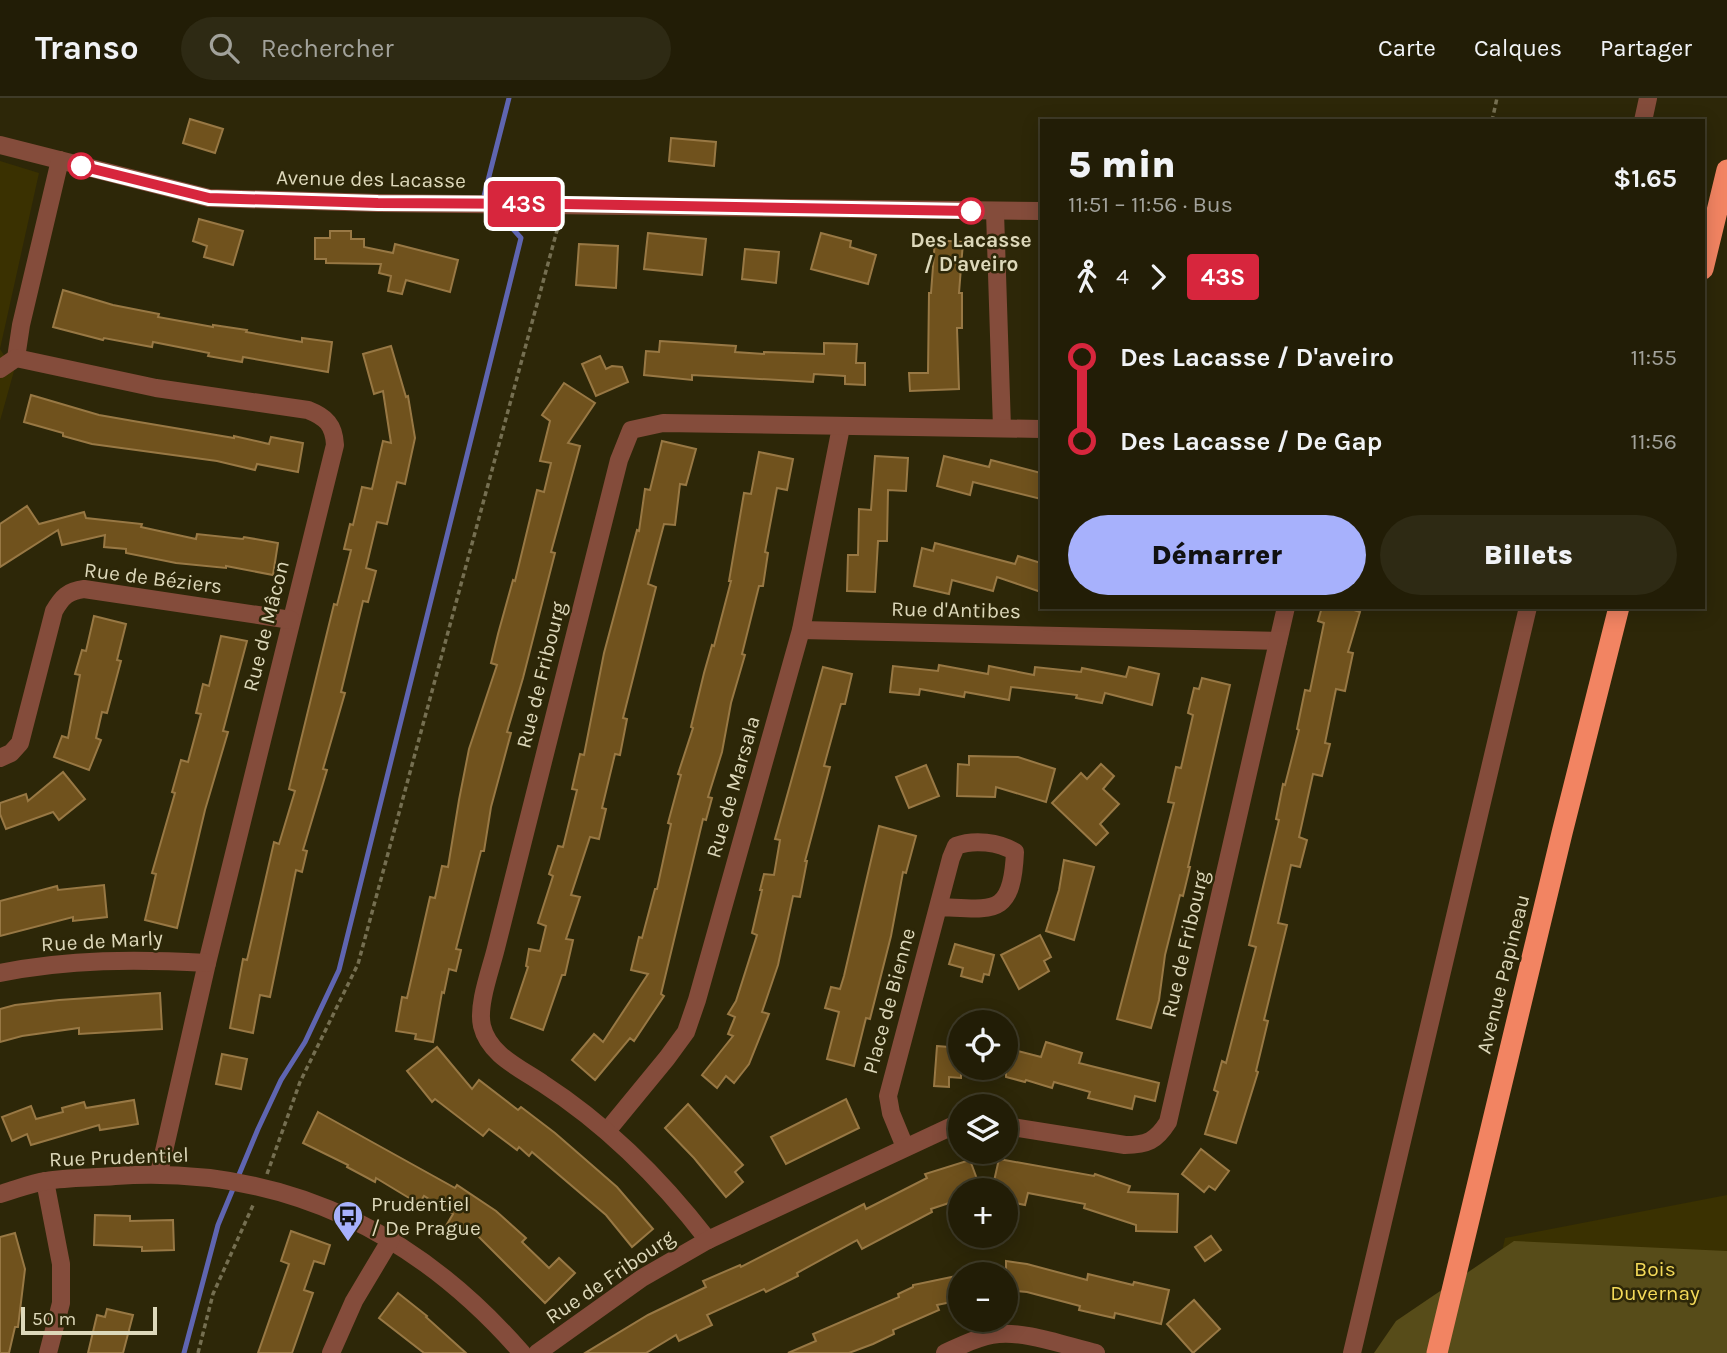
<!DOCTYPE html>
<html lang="fr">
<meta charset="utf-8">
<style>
body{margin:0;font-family:Karla,sans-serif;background:#2e2a14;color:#f1f3f6;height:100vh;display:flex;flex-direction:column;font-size:26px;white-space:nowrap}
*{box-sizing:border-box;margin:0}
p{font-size:23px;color:#a2a29b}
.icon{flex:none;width:38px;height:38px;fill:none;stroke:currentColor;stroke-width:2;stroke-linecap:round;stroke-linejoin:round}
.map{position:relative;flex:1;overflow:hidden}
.details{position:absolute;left:1040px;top:21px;width:665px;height:490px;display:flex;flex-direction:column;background:#221d06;border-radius:0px;box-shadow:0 4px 18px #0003,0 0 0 2px #3f3b28}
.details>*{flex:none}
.badge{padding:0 14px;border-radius:5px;font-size:24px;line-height:46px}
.fabs{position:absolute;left:948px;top:912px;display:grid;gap:14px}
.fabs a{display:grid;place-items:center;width:70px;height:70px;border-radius:50%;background:#221d06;box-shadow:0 4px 18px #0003,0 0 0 2px #3f3b28;font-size:35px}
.scale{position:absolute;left:21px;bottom:18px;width:136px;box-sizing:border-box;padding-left:7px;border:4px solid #ddd8ba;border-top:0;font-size:19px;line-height:24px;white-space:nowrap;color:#ddd8ba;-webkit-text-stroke:5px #2d2708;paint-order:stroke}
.map>.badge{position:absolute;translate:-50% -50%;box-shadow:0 0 0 4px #fff}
.legs{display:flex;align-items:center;gap:10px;height:77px;padding:0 28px;font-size:23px}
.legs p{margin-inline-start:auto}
.headline{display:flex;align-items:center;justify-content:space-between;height:119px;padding:0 28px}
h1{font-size:38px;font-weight:800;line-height:52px}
.button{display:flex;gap:14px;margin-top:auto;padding:14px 28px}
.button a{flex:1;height:80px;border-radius:42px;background:#a7b1fc;color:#111;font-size:28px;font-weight:800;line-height:80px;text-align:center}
.button a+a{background:#2e2a14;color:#f1f3f6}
ul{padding:0 28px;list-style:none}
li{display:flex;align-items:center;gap:24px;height:84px;font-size:26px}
li i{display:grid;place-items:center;width:10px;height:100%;margin:0 9px;background:currentColor}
li i::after{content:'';width:18px;height:18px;margin:-9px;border:5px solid;border-radius:50%;background:#221d06}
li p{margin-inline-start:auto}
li:first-child i{background:linear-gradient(#0000 50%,currentColor 0)}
li:last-child i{background:linear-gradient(currentColor 50%,#0000 0)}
header{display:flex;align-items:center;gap:42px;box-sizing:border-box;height:98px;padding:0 35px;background:#221d06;border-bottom:2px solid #3f3b28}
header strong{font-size:33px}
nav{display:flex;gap:38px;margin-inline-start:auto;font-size:24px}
.search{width:490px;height:63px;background:#2e2a14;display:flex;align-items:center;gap:18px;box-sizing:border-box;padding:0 24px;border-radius:38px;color:#a2a29b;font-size:26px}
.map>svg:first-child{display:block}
</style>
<header>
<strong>Transo</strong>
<div class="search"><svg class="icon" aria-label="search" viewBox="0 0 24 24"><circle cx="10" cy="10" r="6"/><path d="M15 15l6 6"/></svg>Rechercher</div>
<nav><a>Carte</a><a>Calques</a><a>Partager</a></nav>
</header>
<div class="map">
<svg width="1727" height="1255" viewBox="0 0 1727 1255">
<rect width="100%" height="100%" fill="#2d2708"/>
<!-- green -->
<g fill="#3a3101">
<path d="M0,63l39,12 -39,176 14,22 -14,50z"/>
<path d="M1727,1097v158h-247l25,-115z"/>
</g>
<!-- forest -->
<path fill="#574c19" d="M1514,1143l213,10v102h-353l22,-32z"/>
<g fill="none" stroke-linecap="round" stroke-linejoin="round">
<!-- stream -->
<g stroke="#5f65b1" stroke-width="5">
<path d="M487,102l-3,-4 25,-98"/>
<path d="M184,1255l34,-128 40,-96 23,-49 24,-38 34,-72 182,-732 -25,-28"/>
</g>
</g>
<!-- building -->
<g fill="#70521d" stroke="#987844" stroke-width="2">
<path d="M190,21l33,10 -8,24 -32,-10z"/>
<path d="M671,40l45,4 -2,24 -45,-5z"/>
<path d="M199,121l44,12 -10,34 -29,-8 3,-11 -14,-5z"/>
<path d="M330,133h21v8h13v8l29,6 2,-9 63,16 -8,32 -44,-12 -4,14 -14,-3 3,-15 -12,-3 2,-9 -55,-1v-4h-11v-21h15z"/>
<path d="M648,135l58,6 -4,36 -58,-6z"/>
<path d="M821,135l30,8 -1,6 26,8 -8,29 -57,-15z"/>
<path d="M935,142l28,2 -4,51h3v35h-5l2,61 -49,2 -1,-18h19l1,-80h2z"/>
<path d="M579,146l39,2 -2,42 -40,-3z"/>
<path d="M745,151l34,3 -3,31 -34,-4z"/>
<path d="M63,192l50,15 46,9 -1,3 55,10v-2l34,5 -1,2 56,10v-4l30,4 -4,30 -85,-15 -1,5 -34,-6 1,-3 -56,-11 -1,5 -48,-9 -1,2 -50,-13z"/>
<path d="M660,243l76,5 -1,6 29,2v-2l60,2v-11l33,1 -1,19h9v22l-20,-1v-8l-31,-2 -1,8 -121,-7v5l-48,-5 2,-24 13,1z"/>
<path d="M391,248l15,51 2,-1 7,42 -10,46 -8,-2 -10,42 -10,-2 -11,46 10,3 -8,31 -5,-1 -12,50 -10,41 4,1 -22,76 4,1 -24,80 4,1 -5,21 -6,-2 -26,127 -10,-2 -7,38 -23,-5 13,-69 4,1 27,-118 5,2 16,-53 -6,-2 45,-185 3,1 14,-55 -7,-1 6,-25 3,1 9,-38 10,2 11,-48 8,2 -8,-52 -9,3 -11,-40z"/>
<path d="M600,258l6,13 6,-3 10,1 6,15 -32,14 -14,-32z"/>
<path d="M564,285l31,20 -27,40 12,3 -29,106 4,1 -32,125 -16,54 4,1 -20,74 -7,44h-3l-25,98 5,1 -5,21 -7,-2 -5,24 -2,-1 -9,50 -18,-3 1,-5 -20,-3 6,-34 5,1 23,-101 5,1 7,-32 6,1 11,-67 10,-51 28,-84 -6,-2 7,-29 15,-54 2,1 22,-91 7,2 7,-29 -11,-2 10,-40 -8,-6z"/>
<path d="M31,297l68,20 40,7 95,16v-2l35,8 2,-7 32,6 -5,29 -41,-8 -2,6 -38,-9 -125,-17 -29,-8v-3l-39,-11z"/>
<path d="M662,343l34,8 -10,36 -6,-1 -5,41 -11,-1 -16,60 8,3 -33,131 4,1 -7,36 -5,-1 -13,54 4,1 -7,30 -9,-2 -19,58 9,2 -14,42 7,1 -8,35h-3l-19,55 -32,-12 17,-51 -2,-1 3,-17 11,2 6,-25 -8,-3 15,-47 -4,-2 9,-28 5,1 14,-57 -5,-1 8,-35 4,1 20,-102 33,-123 2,1 6,-42 5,1z"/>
<path d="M759,354l34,7 -6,31 -10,-2 -12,64 3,1 -5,33h-4l-17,68 3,1 -14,48 -9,49 -14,45 4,1 -6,22 -3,-1 -42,175 3,2 -30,45 -4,-3 -35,42 -23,-20 22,-26 9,8 45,-68 -17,-4 8,-33 3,1 13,-49h2l14,-65 -3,-1 13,-48 -3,-1 15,-46 -2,-1 13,-54 8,-28 2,1 17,-65h-2l15,-88 7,1z"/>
<path d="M875,358l33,2 -2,33 -18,-1 -1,51h-9l-3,51 -28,-1 1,-36h10l1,-46 12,1z"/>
<path d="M944,358l45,11 2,-7 50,13v26l-68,-17 -3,13 -33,-9z"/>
<path d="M27,408l12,18 45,-12 2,6 56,6 -1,3 55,12 1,-5 46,5 1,-2 34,6 -5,32 -47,-9v2l-50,-5 -50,-10v-4l-22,-2 1,-12 -43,10 -4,-15 -58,37v-43z"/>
<path d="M935,445l80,21 3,-8 23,7v29l-44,-15 -4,14 -41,-11 -3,14 -35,-8 8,-38 11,3z"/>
<path d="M1322,509h23l15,5 -12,40 5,1 -8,38 -9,-2 -11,54 5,1 -8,32 -9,-2 -14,63 8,3 -7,27 -9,-2 -13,58 9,2 -23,95 4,1 -12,50 2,1 -22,71 -31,-9 13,-42 -4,-2 8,-29 4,2 30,-116 -7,-2 30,-125 -3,-1 7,-35 2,1 14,-55 -2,-1 8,-39 5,1 14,-68 -6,-2z"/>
<path d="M94,518l32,8 -9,36 4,1 -14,52 -5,-1 -6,26 5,2 -12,30 -35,-13 8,-21 6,2 12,-63 -5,-1 7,-24 4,1z"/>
<path d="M221,538l26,5 -24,90 5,1 -23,78 -28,118 -32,-8 11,-46 -4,-1 23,-80 -3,-1 9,-32 7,2 13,-48 -5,-1 7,-29 6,2z"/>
<path d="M939,567l49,9 1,-8 45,9 1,-8 46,5 1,-4 44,9 3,-10 30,7 -7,31 -47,-12 -3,10 -26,-5 1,-3 -66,-8 -2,13 -44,-8 -1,5 -44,-8 -1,6 -29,-3 3,-26 45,5z"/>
<path d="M823,569l29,7 -7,30h-4l-17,62 6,1 -25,94h2l-7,36 -7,-1 -15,69 -16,47 7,2 -20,50 -15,19 -8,-7 -9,12 -15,-13 31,-39 -5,-2 7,-17 -7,-3 8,-13 21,-66 -5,-2 10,-43h-2l4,-16 10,1 6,-35 -5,-1z"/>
<path d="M1202,580l28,7 -42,182h2l-7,29 -3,-1 -15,60 -6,45 -8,28 -34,-9 57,-216 -6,-1 8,-35 5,1 12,-53 -5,-2 6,-25 5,1z"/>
<path d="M969,658l49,1 37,12 -9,33 -50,-15 -1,10 -38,-1 1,-32 11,1z"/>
<path d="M1101,666l13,12 -11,13 16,15 -19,20 8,9 -12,12 -44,-42 29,-30 6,6z"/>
<path d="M926,667l13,31 -30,12 -13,-31z"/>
<path d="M63,674l22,27 -26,21 -6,-8 -47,17 -6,-15v-11l26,-9 2,7z"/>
<path d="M879,728l37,10 -10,37 -3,-1 -12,64 -21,83 -4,-1 -12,48 -27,-7 12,-47 -14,-4 6,-21 9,2 4,-13z"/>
<path d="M1064,762l30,7 -20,73 -28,-9 13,-41z"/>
<path d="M104,787l3,32 -34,4v-4l-73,19v-35l57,-15 1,4z"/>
<path d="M1040,837l11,22 -7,4 5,10 -30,18 -18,-34z"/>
<path d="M955,846l39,11 -5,20 -5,-1 -2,8 -21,-6 2,-8 -14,-4z"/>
<path d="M160,895l2,36 -83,5v-6l-57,8 -22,6v-33l15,-4 44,-5z"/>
<path d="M1046,944l36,11 -3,10 80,20 -4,18 -20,-5 -3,13 -44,-11 2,-6 -36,-10 -2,6 -26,-8 -1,2 -19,-5v-29l35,9z"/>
<path d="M937,948l24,2v30l-12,-1v10l-15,-1z"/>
<path d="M437,949l35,42 7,-9 39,30 3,-3 34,26 62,54 36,42 -21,18 -26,-32 -74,-63 -3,4 -10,-9 -2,3 -28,-21 -6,7 -48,-37 -3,3 -25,-31z"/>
<path d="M222,956l25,5 -6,30 -25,-5z"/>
<path d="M846,1001l13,29 -73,36 -15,-27z"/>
<path d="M134,1002l4,24 -38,6 -1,-5 -68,20 -4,-11 -15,7 -10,-24 29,-11 5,13 27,-7 -1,-4 22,-6 2,6z"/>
<path d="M688,1006l55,61 -8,7 8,10 -17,15 -32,-39 -29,-30z"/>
<path d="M318,1014l137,76 2,-3 39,26 30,27 -4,4 27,26 10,-10 16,15 -30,30 -78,-78 -7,10 -14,-9 7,-12 -29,-18 -5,8 -43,-26 -1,4 -28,-15 1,-2 -45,-22z"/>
<path d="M1201,1051l28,22 -14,19 -6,-4 -5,6 -22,-18z"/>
<path d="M999,1061l95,17 1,-2 35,12 -2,6 50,2 -1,38 -41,-1v-6l-52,-17 1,-4 -57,-11 -3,12 -19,-4v-11h-14z"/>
<path d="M970,1062l11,30h-20v9l-30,10 1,3 -70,37 -5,-9 -60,33 1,3 -32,16 -2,-3 -57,26 5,10 -33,16 -3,-6 -30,18h-61l63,-38 58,-28 -3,-6 37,-16 1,2 123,-63 2,5 10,-5 51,-26 -2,-4z"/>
<path d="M95,1117l35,1v5l43,-1 1,30 -32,1v-4l-48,-2z"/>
<path d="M291,1133l39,14 -6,19 -10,-3 -10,29 9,3 -21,60h-34l31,-89 -8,-3z"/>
<path d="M15,1135l10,36 -7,58h-3l-6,26h-9v-116z"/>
<path d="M1211,1138l10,14 -16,11 -10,-14z"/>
<path d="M1006,1163l21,3 60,16 1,-6 45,11 1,-3 35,8 -8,34 -46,-11 -1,5 -35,-8 1,-4 -53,-14 -21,-2z"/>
<path d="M961,1177v25l-24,5 2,5 -46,20 1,4 -21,10 -24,9h-61l28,-12 -3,-7 86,-37 -1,-3 15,-7v-2z"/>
<path d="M398,1195l29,23 -1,1 40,36h-42l-45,-35z"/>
<path d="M1194,1202l26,29 -27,24 -26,-29z"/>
<path d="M107,1211l26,6 -10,38h-35l9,-38 8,2z"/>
</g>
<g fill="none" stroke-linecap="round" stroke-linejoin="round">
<!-- path -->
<g stroke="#756f51" stroke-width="3.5" stroke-dasharray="5 3.5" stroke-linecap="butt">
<path d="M1492,23l5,-23"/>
<path d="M267,1076l33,-92 58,-118 201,-741"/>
<path d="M198,1255l15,-59 41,-91"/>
</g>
<!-- minor -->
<g stroke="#844c3b" stroke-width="18">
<path d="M1643,23l5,-23"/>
<path d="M0,47l209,53 169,5 663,8"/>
<path d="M995,114l7,216"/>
<path d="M16,260l5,-33 39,-165"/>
<path d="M0,271l16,-11 140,30 152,22c18,7 26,15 27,35l-128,518 -48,210"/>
<path d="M801,532l477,11"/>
<path d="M0,660l11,-5 9,-10 34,-132c8,-14 14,-20 30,-22l207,31"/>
<path d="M0,875c69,-14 137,-14 207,-10"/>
<path d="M1006,1028l119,19c22,0 31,-4 43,-23l118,-515"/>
<path d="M607,1033l60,-73 19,-26 11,-32 104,-370 40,-203"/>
<path d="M905,1049l-14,-34 -3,-17 63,-238 5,-12c18,-7 43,-4 59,6 -3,66 -22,57 -77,55"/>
<path d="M45,1083l16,83v39l-13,50"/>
<path d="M0,1096c15,-4 31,-11 46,-13 22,-4 46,-3 69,-5 166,-11 299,53 407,177"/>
<path d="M708,1142c-47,-61 -101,-115 -166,-157 -22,-15 -53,-28 -60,-57 -5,-21 9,-57 14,-78l123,-488 12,-30 32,-7 378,6"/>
<path d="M331,1255l23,-52 37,-62"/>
<path d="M537,1255l105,-75 66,-38 253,-118"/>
<path d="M945,1255c15,-7 30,-15 47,-18 30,-6 74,11 104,18"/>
<path d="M1352,1255l176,-746"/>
</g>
<!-- highway -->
<g stroke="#f28462" stroke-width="21">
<path d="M1703,171l24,-99"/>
<path d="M1437,1255l125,-520 57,-226"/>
</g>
</g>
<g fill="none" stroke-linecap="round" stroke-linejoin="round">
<!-- line-1 casing -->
<g stroke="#fff" stroke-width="16">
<path id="line-1" d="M81,68l128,32 169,5 186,1 407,7"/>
</g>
<!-- line-1 -->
<use href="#line-1" stroke="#d7263d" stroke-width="10"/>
</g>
<!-- icons -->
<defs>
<g id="bus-pin" transform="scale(1.575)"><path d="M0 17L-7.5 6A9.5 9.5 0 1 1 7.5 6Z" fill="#a7b1fc" stroke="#2d2708"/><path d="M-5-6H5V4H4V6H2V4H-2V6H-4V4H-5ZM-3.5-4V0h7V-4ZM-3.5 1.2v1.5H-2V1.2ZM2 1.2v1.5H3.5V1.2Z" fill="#111"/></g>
</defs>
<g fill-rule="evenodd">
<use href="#bus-pin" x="348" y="1118"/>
</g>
<!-- markers -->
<g fill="#fff" stroke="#d7263d" stroke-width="3.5">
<circle cx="81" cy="68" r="12"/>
<circle cx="971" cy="113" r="12"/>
</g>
<g text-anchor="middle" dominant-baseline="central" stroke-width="5" stroke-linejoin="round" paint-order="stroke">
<!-- street labels -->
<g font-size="21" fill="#ddd8ba" stroke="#2d2708">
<text transform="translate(371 81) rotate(1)">Avenue des Lacasse</text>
<text transform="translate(153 480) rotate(7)">Rue de Béziers</text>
<text transform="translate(956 512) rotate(1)">Rue d'Antibes</text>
<text transform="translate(266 528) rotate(-76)">Rue de Mâcon</text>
<text transform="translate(541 577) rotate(-76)">Rue de Fribourg</text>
<text transform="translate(733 689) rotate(-74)">Rue de Marsala</text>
<text transform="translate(102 843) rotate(-3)">Rue de Marly</text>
<text transform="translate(1185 846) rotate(-77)">Rue de Fribourg</text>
<text transform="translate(1503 876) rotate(-76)">Avenue Papineau</text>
<text transform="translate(889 903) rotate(-75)">Place de Bienne</text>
<text transform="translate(119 1059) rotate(-2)">Rue Prudentiel</text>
<text transform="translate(610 1179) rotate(-34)">Rue de Fribourg</text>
</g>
<!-- stop labels -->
<g font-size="21" font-weight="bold" fill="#ddd8ba" stroke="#2d2708">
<text x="971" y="142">Des Lacasse<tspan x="971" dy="24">/ D'aveiro</tspan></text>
</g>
<!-- poi labels -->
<g font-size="21" fill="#ddd8ba" stroke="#2d2708" text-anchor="start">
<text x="371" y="1106">Prudentiel<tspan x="371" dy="24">/ De Prague</tspan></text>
</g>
<!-- park labels -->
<g font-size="21" fill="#f4da59" stroke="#2d2708">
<text x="1655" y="1171">Bois<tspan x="1655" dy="24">Duvernay</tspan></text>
</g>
</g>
</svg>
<div class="fabs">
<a><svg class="icon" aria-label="locate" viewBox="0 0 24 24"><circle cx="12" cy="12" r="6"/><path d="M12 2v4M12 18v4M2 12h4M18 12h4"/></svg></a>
<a><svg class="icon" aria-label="layers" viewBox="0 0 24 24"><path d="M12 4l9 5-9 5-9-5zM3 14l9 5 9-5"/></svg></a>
<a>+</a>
<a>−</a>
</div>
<div class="scale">50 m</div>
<b class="badge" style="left:524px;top:106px;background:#d7263d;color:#fff">43S</b>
<section class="details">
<div class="headline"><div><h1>5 min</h1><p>11:51 – 11:56 · Bus</p></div><b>$1.65</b></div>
<div class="legs"><svg class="icon" aria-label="walk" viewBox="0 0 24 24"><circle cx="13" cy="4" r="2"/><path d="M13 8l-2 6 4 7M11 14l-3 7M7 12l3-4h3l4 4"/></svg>4<svg class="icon" aria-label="forward" viewBox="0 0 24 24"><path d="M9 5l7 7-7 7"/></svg><b class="badge" style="background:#d7263d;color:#fff">43S</b></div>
<ul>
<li><i style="color:#d7263d"></i><b>Des Lacasse / D'aveiro</b><p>11:55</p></li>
<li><i style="color:#d7263d"></i><b>Des Lacasse / De Gap</b><p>11:56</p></li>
</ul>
<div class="button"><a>Démarrer</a><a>Billets</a></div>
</section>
</div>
